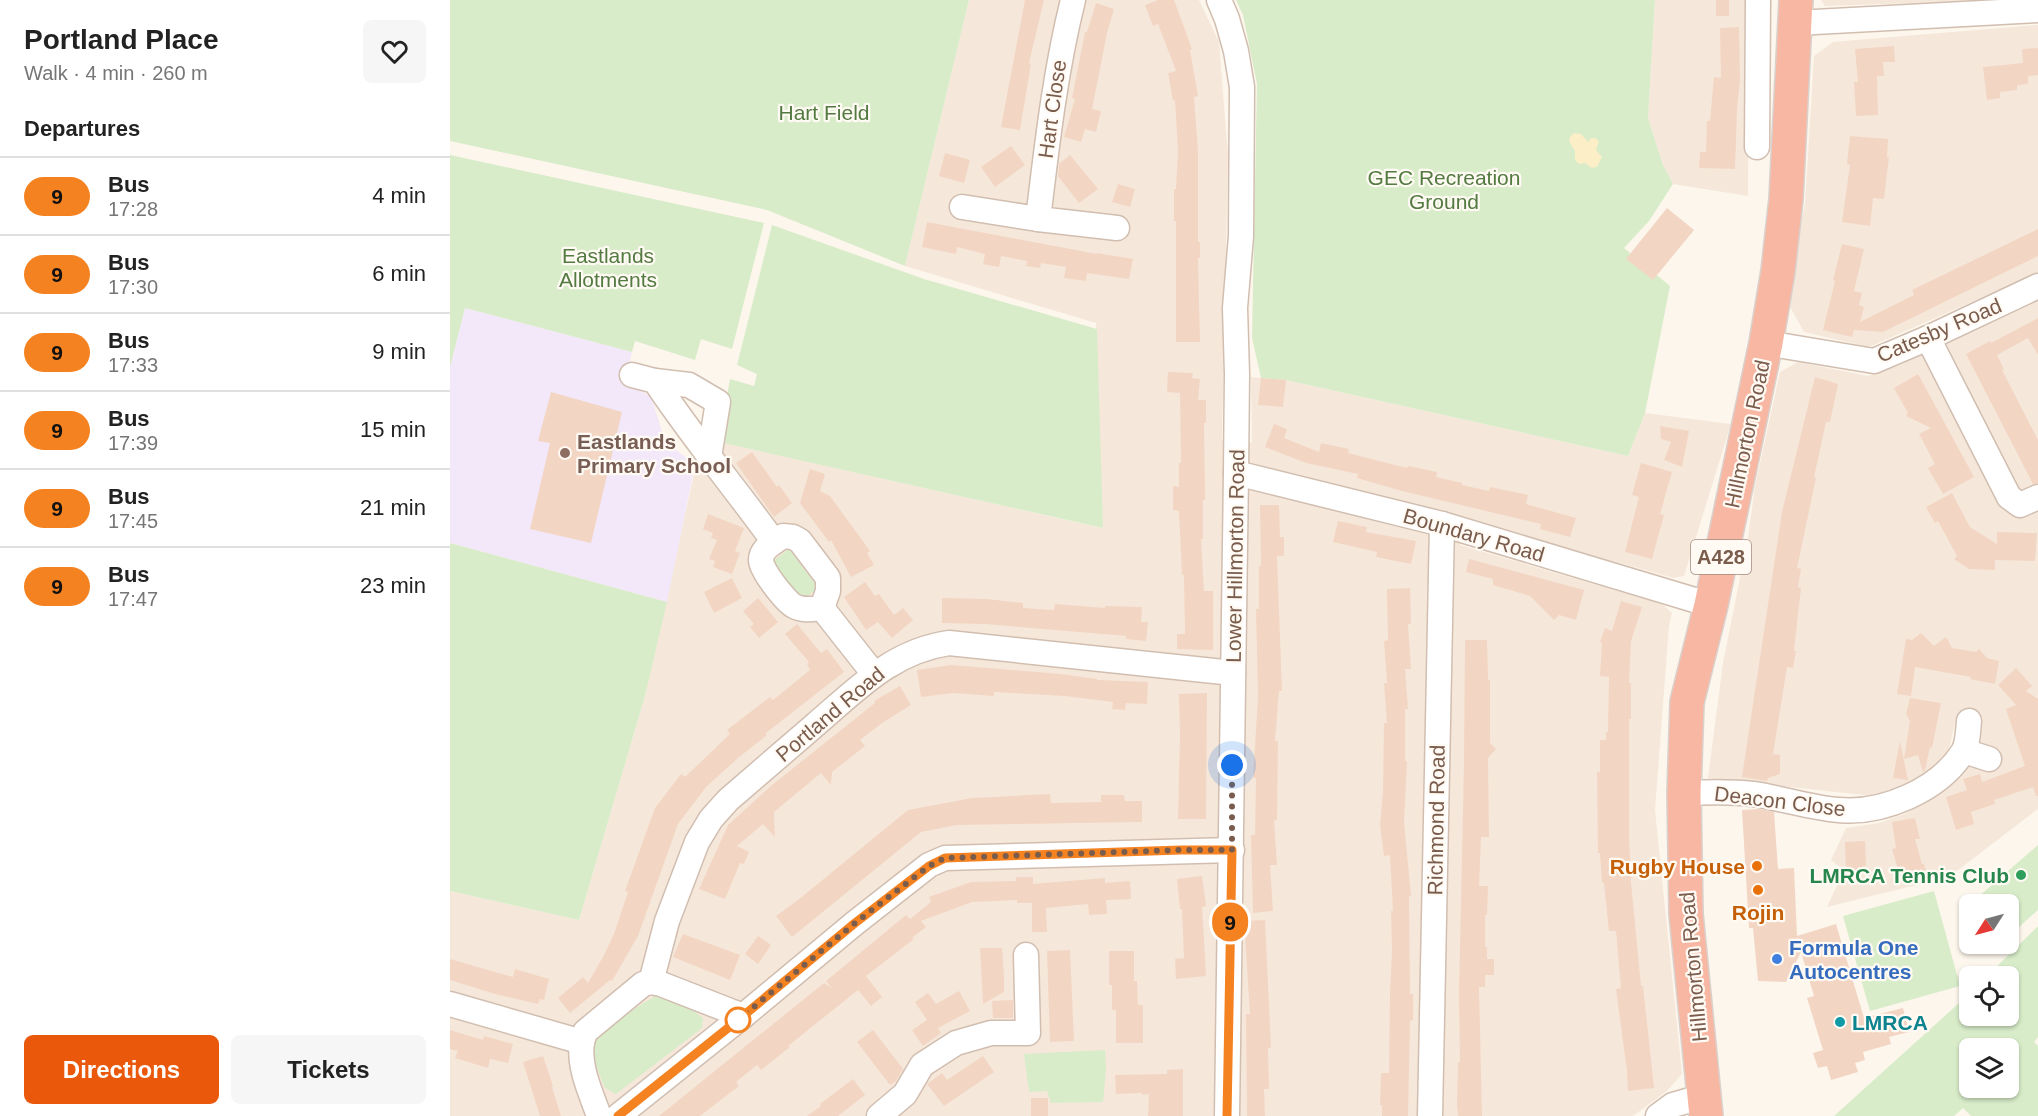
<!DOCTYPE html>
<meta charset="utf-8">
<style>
body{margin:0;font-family:Arial,sans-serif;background:#f6f6f6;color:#222;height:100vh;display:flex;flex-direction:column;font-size:22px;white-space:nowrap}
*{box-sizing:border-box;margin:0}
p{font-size:20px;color:#767676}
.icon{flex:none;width:33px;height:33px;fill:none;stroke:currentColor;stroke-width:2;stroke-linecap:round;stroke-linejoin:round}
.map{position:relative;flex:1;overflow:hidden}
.sheet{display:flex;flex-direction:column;background:#fff;width:450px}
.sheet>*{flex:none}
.badge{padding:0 12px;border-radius:20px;font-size:21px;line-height:39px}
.needle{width:39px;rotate:234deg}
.fabs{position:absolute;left:1509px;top:894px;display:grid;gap:12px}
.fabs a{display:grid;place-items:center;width:60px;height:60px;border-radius:9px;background:#fff;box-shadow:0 2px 4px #0004;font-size:30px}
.you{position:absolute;width:30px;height:30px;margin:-15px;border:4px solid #fff;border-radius:50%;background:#1a73e8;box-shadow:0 0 0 9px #1a73e833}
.map>.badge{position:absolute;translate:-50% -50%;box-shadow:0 0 0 3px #fff}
h2{padding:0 24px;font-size:22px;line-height:54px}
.round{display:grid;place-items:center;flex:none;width:63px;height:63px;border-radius:9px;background:#f6f6f6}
.overview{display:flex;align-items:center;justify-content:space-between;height:102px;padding:0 24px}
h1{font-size:28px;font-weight:800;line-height:45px}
.action{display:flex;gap:12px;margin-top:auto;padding:12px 24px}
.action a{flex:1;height:69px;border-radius:9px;background:#ea580c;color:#fff;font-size:24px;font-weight:800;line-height:69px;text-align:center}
.action a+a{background:#f6f6f6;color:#222}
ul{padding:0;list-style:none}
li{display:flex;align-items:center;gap:18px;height:78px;padding:0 24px;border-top:2px solid #e0e0e0}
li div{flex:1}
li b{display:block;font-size:22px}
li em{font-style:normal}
li .badge{min-width:66px;font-weight:700;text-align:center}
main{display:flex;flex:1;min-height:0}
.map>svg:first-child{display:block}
</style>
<main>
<section class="sheet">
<div class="overview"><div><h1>Portland Place</h1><p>Walk · 4 min · 260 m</p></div><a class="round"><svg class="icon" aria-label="heart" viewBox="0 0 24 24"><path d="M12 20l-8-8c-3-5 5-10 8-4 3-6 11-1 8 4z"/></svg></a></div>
<h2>Departures</h2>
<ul>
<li><span class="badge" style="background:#f58220;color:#111">9</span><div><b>Bus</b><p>17:28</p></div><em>4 min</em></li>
<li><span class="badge" style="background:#f58220;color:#111">9</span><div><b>Bus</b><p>17:30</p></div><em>6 min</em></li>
<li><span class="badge" style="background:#f58220;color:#111">9</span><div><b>Bus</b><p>17:33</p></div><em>9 min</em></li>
<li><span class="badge" style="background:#f58220;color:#111">9</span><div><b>Bus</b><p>17:39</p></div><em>15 min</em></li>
<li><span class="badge" style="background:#f58220;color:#111">9</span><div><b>Bus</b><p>17:45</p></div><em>21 min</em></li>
<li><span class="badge" style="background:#f58220;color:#111">9</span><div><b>Bus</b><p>17:47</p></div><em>23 min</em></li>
</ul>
<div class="action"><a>Directions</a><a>Tickets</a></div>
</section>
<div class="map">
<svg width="1588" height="1116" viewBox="0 0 1588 1116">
<rect width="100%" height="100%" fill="#fdf6ec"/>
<!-- residential -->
<g fill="#f5e8da">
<path d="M519,0h230l20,42 9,114 -6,284 30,3 -1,-66 35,3 342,76 17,-43 86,11 -47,152 -10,2 -207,-58 -7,25 202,59 10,9 -3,13 -14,184 27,264 -15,17 -34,25h-1183v-225l129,29 66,-224 57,-258 400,90 -6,-205 -191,-57z"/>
<path d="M1205,0h94l-1,196 -75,-12 -10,-19 -15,-47z"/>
<path d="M1371,0h177l-173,6z"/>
<path d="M1588,25v248l-169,74 -65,-15 -15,-27v-26l16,-75 9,-148 19,-14z"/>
<path d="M1588,298v511l-89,68 -122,30 17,-37 -13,-10 15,-32 33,-5 25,-9 28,-16 35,-32 9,-2 7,-19 -4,-7 1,-21 -23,-3 -9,40 -20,22 -30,14 -25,6 -165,-18 15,-115 25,-125 7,-52 25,-114 18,-10 70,14 32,-11z"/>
</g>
<!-- education -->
<path fill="#f3e8fa" d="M15,308l167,44 -7,32 26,12 14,45 30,24 -28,137 -217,-59v-176z"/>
<!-- green -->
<g fill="#d8ecc9" fill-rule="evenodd">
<path d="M0,0h519l-64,266 -138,-56 -317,-69z"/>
<path d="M786,0h419l-7,118 15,47 10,19 -24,37 -25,27 46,38 -25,127 -17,43 -342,-76 -25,-2 -9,-40 5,-254 -14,-69z"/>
<path d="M0,155l314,68 -32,126 -31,-10 -6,21 -60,-19 -3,11 -167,-44 -15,59z"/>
<path d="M322,225l152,54 173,50 6,199 -384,-86 11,-63 24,7 3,-12 -20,-9z"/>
<path d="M0,543l217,59 -22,94 -66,224 -129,-29z"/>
<path d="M339,549l29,39 -17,13 -29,-39z"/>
<path d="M1588,845v65l-29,26 -1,-32h-38z"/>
<path d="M1484,891l26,95 -90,25 -27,-95z"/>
<path d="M1588,926v111l-4,5 4,4v70h-67l-8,-8 -9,8h-120l135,-122 1,22h38v-40h-21zM1520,1048h38v40h-38z"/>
<path d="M207,995l31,12 15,11 -1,10 -86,66 -11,-6 -14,-35 3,-13 37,-29z"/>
<path d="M655,1050l1,19 -3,33 -52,1 -4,-12 -18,1 -5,-38z"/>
</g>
<!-- sand -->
<path fill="#fcefc7" d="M1124,133l7,1 7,8 3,-4h4l4,3 -3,9 6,7 -5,10 -5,1 -7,-5 -6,1 -4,-4v-9l-5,-8 -1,-5z"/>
<!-- building -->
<g fill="#f3d5c3">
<path d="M575,0h19l-15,63 2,1 -11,66 -19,-3z"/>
<path d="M708,0h16l18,49 -2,1 8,46 -4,1 4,54v91h2v16h-2l2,84h-24v-121h-2v-32h2l2,-38 -3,-51 -2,1 -5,-28 8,-2 -18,-47 -5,2 -8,-21z"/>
<rect x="1266" y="0" width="13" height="16"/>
<path d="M646,3l18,6 -7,24 -15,76 9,2 -5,21 -11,-3 -4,13 -17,-5 11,-38 -3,-1 13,-66h2z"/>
<path d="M1289,27l1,54 -3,28 -2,60 -36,-1 1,-16h6l1,-31h3l4,-44 7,1 -1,-50z"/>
<path d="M1444,46l1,16h-12l1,14h-7l1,39 -22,1 -2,-34h4l-3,-33z"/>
<path d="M1588,48v27l-10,1v8l-11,1v5l-17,2v6l-13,2 -4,-33 40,-4 -1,-14z"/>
<path d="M1400,136l38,3 -1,18h2l-5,42 -11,-1 -3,28 -28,-4 8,-57 -3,-1z"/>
<path d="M561,146l14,19 -30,22 -14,-20z"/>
<path d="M495,153l25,7 -6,23 -25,-7z"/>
<path d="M620,155l28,34 -19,14 -21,-27 1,-12z"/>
<path d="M668,184l17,5 -5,18 -18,-5z"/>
<path d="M1217,208l27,22 -41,50 -27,-21z"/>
<path d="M477,222l170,32v-1l36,6 -4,20 -42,-6 -1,8 -22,-3 2,-11 -25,-4 -1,5 -14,-2 1,-5 -26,-5 -2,11 -16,-3 2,-10 -28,-7 -1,7 -34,-7z"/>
<path d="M1588,229v27l-155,76 -29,-2 -2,7 -29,-7 12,-49 -2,-1 9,-36 22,5 -10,42 8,2 -3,12 5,2 -4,15 54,-27 -2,-5z"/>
<path d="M1588,318v37l-10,-17 -31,17 7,14 -2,1 36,70v43l-5,1 -67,-130 24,-13 1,2z"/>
<path d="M718,372l25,1 -1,5 8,1 -2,21h8v23h-2l1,77h-2v39h-2l3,52h9v59l-36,-1v-15h8l-1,-59h-2l-3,-64 -6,-1v-24l6,1v-24h2l-1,-70 -13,-1z"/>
<path d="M1468,374l56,103 -31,17 -15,-26 7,-4 -16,-30 12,-6 -25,-12 2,-3 -14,-25z"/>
<path d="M1365,377l23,7 -8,38h-4l-12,55 2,1 -19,90 4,1 -3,18 3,1 -7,63h2l-3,17 -6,-1 -14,87 7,1v19l-12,4 -1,3 -25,-4 40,-265z"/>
<path d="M811,378l25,2 -3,27 -25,-2z"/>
<path d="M101,392l71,20 -31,131 -61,-14 20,-86 -12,-2z"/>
<path d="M824,424l13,5 -3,9 35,14 2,-9 28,6 -1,4 59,15 1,-2 29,6 -1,5 26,6v2l27,6 1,-4 38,8 -2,9 50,14 -6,19 -30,-8 1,-5 -139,-33 -45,-13 1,-4 -52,-11 -41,-16z"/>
<path d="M1210,426l29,5 -7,36 -18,-7 7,-18 -10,-3z"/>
<path d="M302,452l25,35 2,-2 13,18 -18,14 -38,-54z"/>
<path d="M1191,463l31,9 -12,42 4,1 -12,44 -27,-7 14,-55 -7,-2z"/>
<path d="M360,469l15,5 -5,17 10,5 40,55 -3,2 7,12 -23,12 -20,-37 -2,2 -29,-39z"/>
<path d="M1502,493l18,34 27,17v-12l40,1 -2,28 -40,-1v10l-26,-1 -15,-10 3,-3 -19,-35 -3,2 -9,-16z"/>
<path d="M810,505h19l1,32h4v19h-7l5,135h-3l-4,50h3l-1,79h-3l3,45h-7l3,46 -20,2 -2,-78h4l1,-57h-3l5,-81 -2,-88h3v-43h2z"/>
<path d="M258,514l36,14 -9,23 5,2 -8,21 -19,-7 2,-6 -6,-2 8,-19 -6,-2 2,-5 -10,-4z"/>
<path d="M888,521l29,6 -1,5 50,9 -5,23 -35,-7 1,-5 -44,-10z"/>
<path d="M1019,559l115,31 -8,30 -17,-5 -5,5 -24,-24 -37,-11v-6l-27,-7z"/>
<path d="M282,578l10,20 -28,15 -10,-21z"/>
<path d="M415,582l10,14 4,-2 15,21 9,-7 10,12 -21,18 -14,-16 -12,8 -22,-33z"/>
<path d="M960,588l1,36h-3l3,45h-6l3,40h-3v52h2l-3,61 7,74h-2l1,98h3v26l-3,1 -2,95h-26v-11h-2l1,-32h8l1,-79 2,-42 -1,-41h2l-3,-56 -6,1 -4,-31 3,-34 1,-68h3l-3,-40h3l-3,-42 4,-1 -1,-51z"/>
<path d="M308,598l20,24 -19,16 -9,-11 4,-3 -11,-13z"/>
<path d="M492,598l45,1 36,4v5l31,2 1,-6 50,4v-2l37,1 -1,15h7l-2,19 -20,-2v-3l-141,-12 -43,-1z"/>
<path d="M1171,601l21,6 -11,34 -2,42h2v36h-2v118l2,45 10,104h2l11,102 -26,3 -1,-20 -11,-82 5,-1 -5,-57h-7l-5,-48h-2l-2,-30h-2l-1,-81h3v-32h6v-8h2l1,-55 -9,-1 2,-33 -2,-1 5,-14 7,3z"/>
<path d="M347,624l24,29 6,-4 17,23 -78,61 1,2 -29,23 -32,29 -28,37 -40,112 -26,45 -2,-1 -40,33 -12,-15 25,-21 5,6 16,-28 10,-21 14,-42 -3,-1 30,-83 26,-34 4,3 45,-43 -3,-4 43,-33 3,3 37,-30 -3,-6 2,-2 -24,-28z"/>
<path d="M1471,633l13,13 12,-9 6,11 24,4 3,-3 8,9 12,3 -4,23 -25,-5 1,-2 -56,-10 -4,29 -14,-2 9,-55 6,1z"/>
<path d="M1015,640h22l1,40h2v63l6,6 -8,9 1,79h-8l-2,49h9l-1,29h-2v32h2v12h7v16h-9v12h-6l3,129h-24l-1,-12 1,-42h2l-1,-69 5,-230z"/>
<path d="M501,665l109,9 37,5v1l51,2 -1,22 -21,-1 -1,7 -13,-1 1,-7 -48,-6 -71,-4v4l-41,-3 -32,4 -4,-27z"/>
<path d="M1566,668l16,18 -6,5 12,8v97h-2l-3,-9 -39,13 1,4 -24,8 3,12 -18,6 -10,-33 21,-7 -4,-11 17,-5 2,8 43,-16 -19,-57 10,-4 -18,-20z"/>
<path d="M450,686l11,19 -29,18 -22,17 5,6 -33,26 -1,13 -10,-12 -47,39 1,25 -12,-13 -26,22 12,6 -5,12 -4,-1 -15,36 -26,-10 29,-64 44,-40 103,-82 -1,-2z"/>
<path d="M757,693l-1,126h-28l2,-82 -1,-43z"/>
<path d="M1460,698l31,5 -9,45 -2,-1 -5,23 -2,2 -5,-17 -14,4 6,-38 -4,-7z"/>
<path d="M1450,741l8,39 -15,-2z"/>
<path d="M600,794l1,9 50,-1v-7h23l1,6h17v21l-185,3 -36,7 -129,105 -16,-21 22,-16 110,-90 64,-12z"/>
<path d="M1309,809l15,3 4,57 16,-1 3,68 39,-12 28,94 39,-10 6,24 -20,5 2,7 -28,8 2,8 -10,3 3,9 -27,8 -4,-14 -9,2 -5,-15 10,-3 -16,-52 7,-2 -13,-44 -15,30 -28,-1 -5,-53h-4l-7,-118z"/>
<path d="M1465,818l5,21h-5l7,25h2l4,15 -21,6 -1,-4 -4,2 -10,-34 4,-1 -4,-26z"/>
<path d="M1415,841l1,24 -9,10h-11l-1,-33z"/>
<path d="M752,876l4,30 -4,1 4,69 -30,3 -1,-20 9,-1 -2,-49h-2l-3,-30z"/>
<path d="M566,877h17v7l72,-6v5l25,-2 1,18 -25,1 1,14 -18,1 -1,-11 -42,4 1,24h-15v-29h-15v-3l-45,2 -51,19 5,6 -14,11 2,1 -48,37 16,21 -11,9 -13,-16 -70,56 2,1 -29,23 -4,-5 -21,17 3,4 -39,30h-41l165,-133 8,5 -6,-7 80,-66 4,4 21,-17 -2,-5 42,-15 45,-1z"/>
<path d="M815,920l6,128h-3l1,41h-5l1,27h-18l-1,-102h4l-6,-93z"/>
<path d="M233,934l57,21 -10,25 -57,-23z"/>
<path d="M308,936l13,9 -13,19 -13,-10z"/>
<path d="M530,948h22l2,28v16l-21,12z"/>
<path d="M620,950l4,91 -24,1 -3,-91z"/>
<path d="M659,951h25v30h3l1,24h5v38h-27v-33h-4v-25h-3z"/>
<path d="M0,959l63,18 2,-8 34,10 -5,21 -4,-1 -2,5 -43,-10 -45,-14z"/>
<path d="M509,991l11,20 -32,17 3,5 -18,13 -11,-16 15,-10 -12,-18 13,-9 8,11z"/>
<path d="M563,1000v18h-20l-1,-17z"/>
<path d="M0,1030l33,10 1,-4 29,8 -5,19 -18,-4 -2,9 -33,-10 3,-7 -8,-2z"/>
<path d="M423,1030l30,39 -7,12 -6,4 -33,-43z"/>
<path d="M93,1056l10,30 -1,1 9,29h-21l-17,-54z"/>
<path d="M533,1056l11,16 -50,34 -17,-22 15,-11 5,7z"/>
<path d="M733,1069v47h-35l1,-22 -7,1v-2l-26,1 -1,-19 52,-1v-4z"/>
<path d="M403,1079l12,16 -27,21h-31l14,-10 -1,-2z"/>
<rect x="581" y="1098" width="17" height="18"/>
</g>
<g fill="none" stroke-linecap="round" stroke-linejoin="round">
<!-- minor casing -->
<g stroke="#d1beb0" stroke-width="27">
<g id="minor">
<path d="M623,0c-18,72 -26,145 -35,219l79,9"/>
<path d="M769,0l8,19 9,32 6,36 -1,149 -6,72 2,66 -1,99 -9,643"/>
<path d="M1346,23l242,-13"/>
<path d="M1307,147l1,-147"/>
<path d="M512,207l76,12"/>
<path d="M1478,338l81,159 11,8 18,-8"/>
<path d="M1316,343l108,18 54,-23 110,-52"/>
<path d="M182,375l23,6c37,56 80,107 119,161"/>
<path d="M205,381l34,4 29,17 -9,55"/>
<path d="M786,473l206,51 269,81"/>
<path d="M333,536l10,1 7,4 28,37v13l-6,17c-9,1 -19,3 -28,-2 -8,-4 -34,-37 -33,-46 0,-12 14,-18 22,-24z"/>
<path d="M372,608l52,66"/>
<path d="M1514,751l25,8"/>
<path d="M1234,793c22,-1 46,-2 69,1 29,4 57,14 86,16 44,4 100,-20 124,-58 5,-8 5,-22 6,-31"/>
<path d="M201,982l10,2 82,32"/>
<path d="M0,1004l132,38c-4,25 9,51 17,74"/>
<path d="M132,1042l3,-10 58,-48 8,-2 16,-61 30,-79 14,-23 17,-19c29,-25 58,-50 87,-75 41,-35 77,-74 134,-82l284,30"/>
<path d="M168,1116l125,-100 112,-93 74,-58 16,-7 287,-8"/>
<path d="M429,1116l26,-22 17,-29 34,-22 35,-10h37l-2,-78"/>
<path d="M980,1116l12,-592"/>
<path d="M1208,1116l15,-11 31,-9"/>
</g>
</g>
<!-- highway casing -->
<g stroke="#dad1cd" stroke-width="36">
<path id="highway" d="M1256,1116l-20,-202 -2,-121 3,-91 24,-97 55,-262 12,-72 8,-72 10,-199"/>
</g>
<!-- minor -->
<use href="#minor" stroke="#fff" stroke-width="24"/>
<!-- highway -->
<use href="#highway" stroke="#f7b7a3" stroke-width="33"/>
</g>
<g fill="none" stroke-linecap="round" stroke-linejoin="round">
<!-- line casing -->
<g stroke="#fff" stroke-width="14">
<path id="line" d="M168,1116l125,-100 112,-93 74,-57 16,-8 236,-8h51l-5,266"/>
</g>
<!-- line -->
<use href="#line" stroke="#f58220" stroke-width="9"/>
<!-- walk -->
<path stroke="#7a5c4d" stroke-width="6" stroke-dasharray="0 10.8" d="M288,1020l117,-97 74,-57 16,-8 236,-8h51v-85"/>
</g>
<!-- markers -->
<circle fill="#8d6e63" stroke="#fffaf3" stroke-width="2" cx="115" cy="453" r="6"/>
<g fill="#e8710a" stroke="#fffaf3" stroke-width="2">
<circle cx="1307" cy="866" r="6"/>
<circle cx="1308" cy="890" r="6"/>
</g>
<circle fill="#2e9e5b" stroke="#fffaf3" stroke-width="2" cx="1571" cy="875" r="6"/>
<circle fill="#3f7fe0" stroke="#fffaf3" stroke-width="2" cx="1327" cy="959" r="6"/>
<circle fill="#fff" stroke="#f58220" stroke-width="3" cx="288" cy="1020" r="12"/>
<circle fill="#0f9aa8" stroke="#fffaf3" stroke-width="2" cx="1390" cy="1022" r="6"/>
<g text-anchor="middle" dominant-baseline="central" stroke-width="4.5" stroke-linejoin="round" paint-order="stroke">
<!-- shield labels -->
<rect fill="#fffaf3" stroke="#a28b7f" stroke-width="1.5" x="1241" y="540" width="60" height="34" rx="4.5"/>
<g font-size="20" font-weight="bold" fill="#7a5c4d">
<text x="1271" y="557">A428</text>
</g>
<!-- street labels -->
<g font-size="21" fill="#7a5c4d" stroke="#fffaf3">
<text transform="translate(602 109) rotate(-82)">Hart Close</text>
<text transform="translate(1489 330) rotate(-23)">Catesby Road</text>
<text transform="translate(1297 434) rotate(-78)">Hillmorton Road</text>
<text transform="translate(1024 535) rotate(16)">Boundary Road</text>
<text transform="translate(785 556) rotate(-89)">Lower Hillmorton Road</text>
<text transform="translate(380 714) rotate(-40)">Portland Road</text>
<text transform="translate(1330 801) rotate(7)">Deacon Close</text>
<text transform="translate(986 820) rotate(-89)">Richmond Road</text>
<text transform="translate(1243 967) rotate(-95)">Hillmorton Road</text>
</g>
<!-- park labels -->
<g font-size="21" fill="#537a41" stroke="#fffaf3">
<text x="374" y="112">Hart Field</text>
<text x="994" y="177">GEC Recreation<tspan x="994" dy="24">Ground</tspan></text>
<text x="158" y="255">Eastlands<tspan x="158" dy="24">Allotments</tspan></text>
</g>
<!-- education labels -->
<g font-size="21" font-weight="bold" fill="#785e54" stroke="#fffaf3" text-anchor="start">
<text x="127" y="441">Eastlands<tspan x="127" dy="24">Primary School</tspan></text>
</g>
<!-- food labels -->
<g font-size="21" font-weight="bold" fill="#c56008" stroke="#fffaf3" text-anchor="end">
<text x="1295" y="866">Rugby House</text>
<text x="1308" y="912" text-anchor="middle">Rojin</text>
</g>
<!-- leisure labels -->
<g font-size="21" font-weight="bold" fill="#27864d" stroke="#fffaf3" text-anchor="end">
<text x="1559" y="875">LMRCA Tennis Club</text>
</g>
<!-- shop labels -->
<g font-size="21" font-weight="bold" fill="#366cbe" stroke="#fffaf3" text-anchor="start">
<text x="1339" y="947">Formula One<tspan x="1339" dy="24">Autocentres</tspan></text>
</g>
<!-- culture labels -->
<g font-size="21" font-weight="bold" fill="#0d838f" stroke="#fffaf3" text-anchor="start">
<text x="1402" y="1022">LMRCA</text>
</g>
</g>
</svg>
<div class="fabs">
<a><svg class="needle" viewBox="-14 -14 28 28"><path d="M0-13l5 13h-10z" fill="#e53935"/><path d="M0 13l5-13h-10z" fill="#767676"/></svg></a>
<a><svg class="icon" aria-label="locate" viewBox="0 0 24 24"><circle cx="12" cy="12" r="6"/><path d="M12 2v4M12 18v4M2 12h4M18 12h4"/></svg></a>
<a><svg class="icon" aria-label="layers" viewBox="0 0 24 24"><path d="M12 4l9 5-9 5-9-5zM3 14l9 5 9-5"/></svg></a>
</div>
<div class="you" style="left:782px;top:765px"></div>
<b class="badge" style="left:780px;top:922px;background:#f58220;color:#111">9</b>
</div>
</main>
